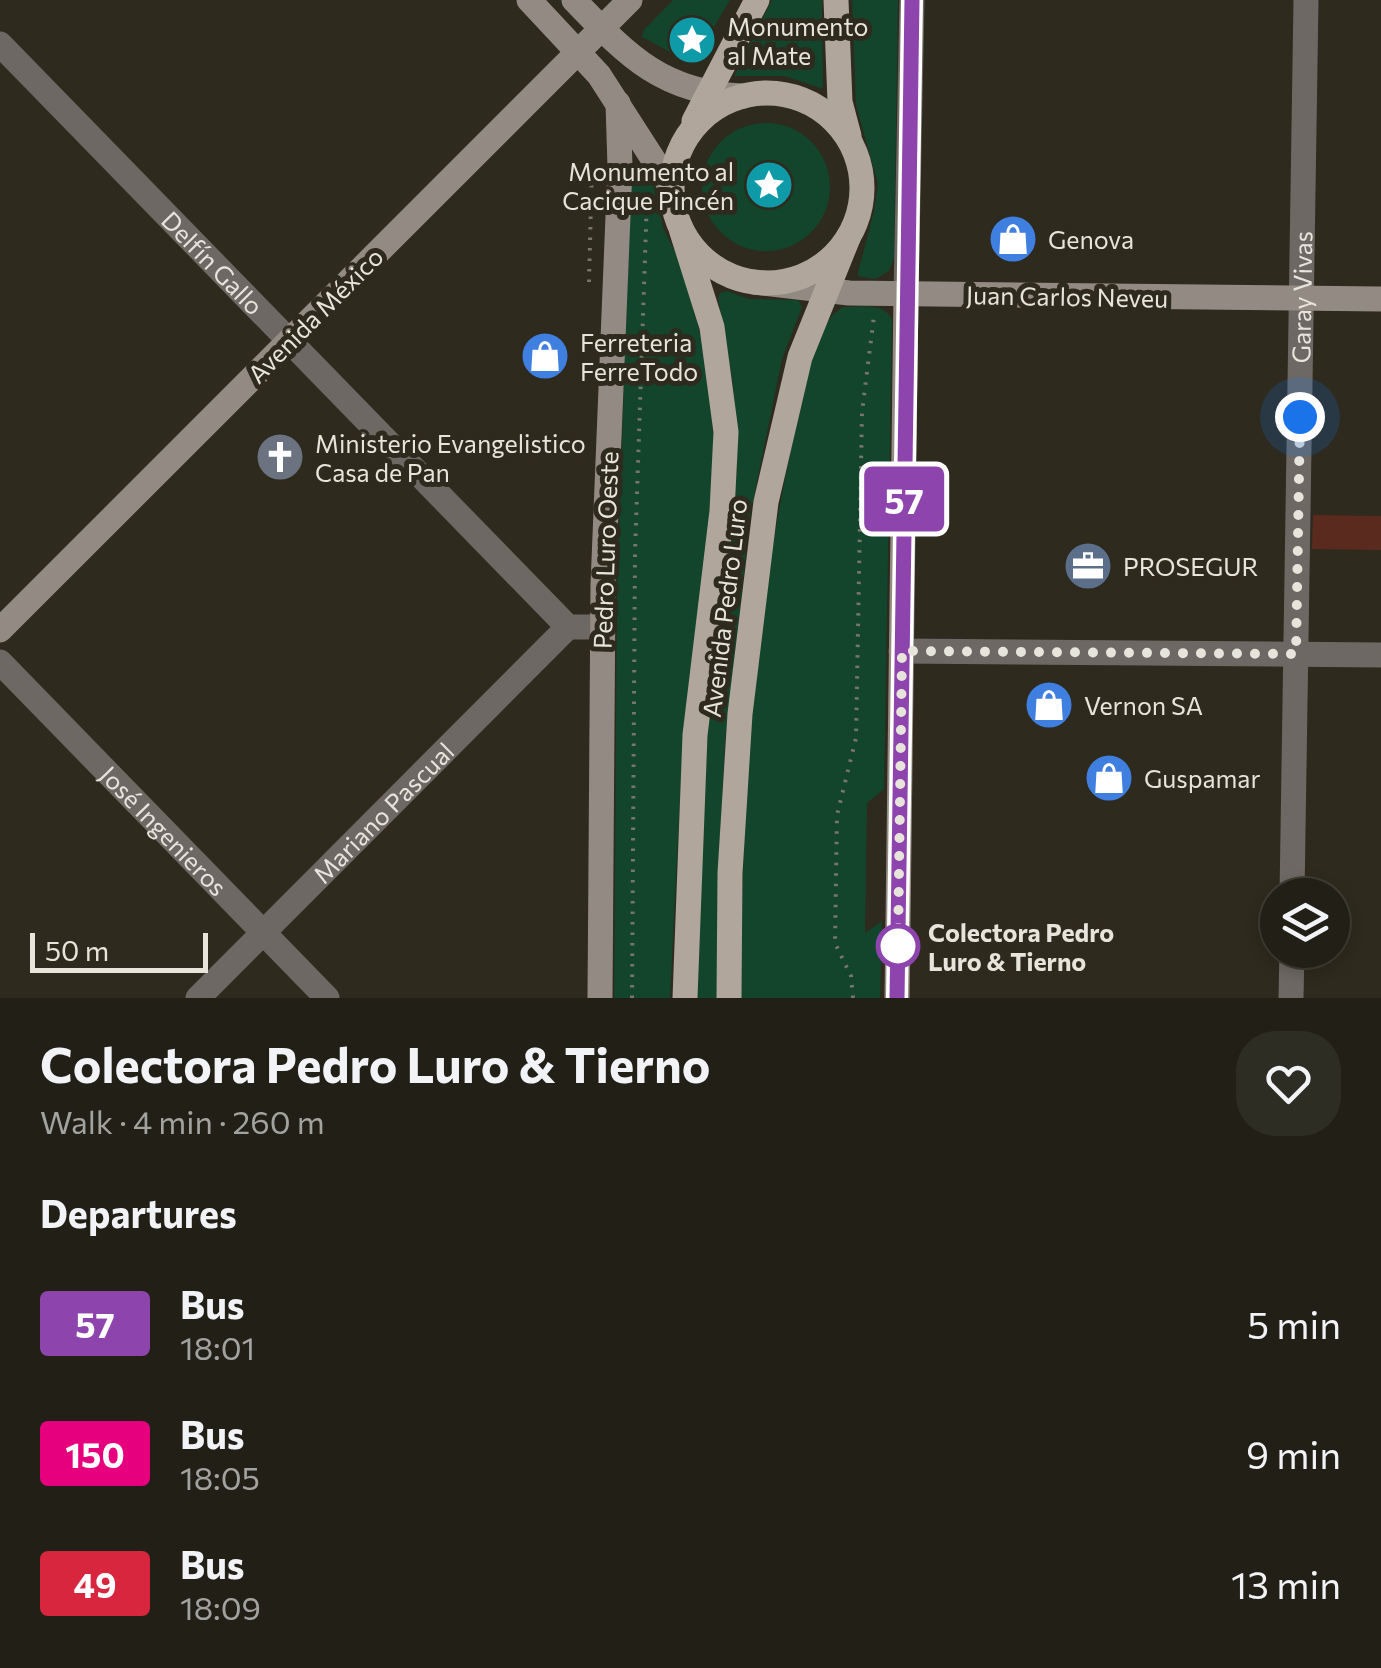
<!DOCTYPE html>
<meta charset="utf-8">
<style>
body{margin:0;font-family:Commissioner,sans-serif;background:#2e2d23;color:#f1f3f6;height:100vh;display:flex;flex-direction:column;font-size:38px;white-space:nowrap}
*{box-sizing:border-box;margin:0}
p{font-size:32px;color:#a2a3a1}
.icon{flex:none;width:55px;height:55px;fill:none;stroke:currentColor;stroke-width:2;stroke-linecap:round;stroke-linejoin:round}
.map{position:relative;height:998px;overflow:hidden}
.details{display:flex;flex-direction:column;background:#222016;flex:1}
.details>*{flex:none}
.badge{padding:0 20px;border-radius:8px;font-size:35px;line-height:65px}
.tools{position:absolute;left:1260px;top:878px;display:grid;gap:20px}
.tools a{display:grid;place-items:center;width:90px;height:90px;border-radius:50%;background:#222016;box-shadow:0 5px 15px #0003,0 0 0 2px #3f3e35;font-size:50px}
.scale{position:absolute;left:30px;bottom:25px;width:178px;box-sizing:border-box;padding-left:10px;border:5px solid #e7e4dc;border-top:0;font-size:28px;line-height:35px;white-space:nowrap;color:#e7e4dc;-webkit-text-stroke:8px #2e2a1d;paint-order:stroke}
.you{position:absolute;width:50px;height:50px;margin:-25px;border:8px solid #fff;border-radius:50%;background:#1a73e8;box-shadow:0 0 0 15px #1a73e833}
.map>.badge{position:absolute;translate:-50% -50%;box-shadow:0 0 0 5px #fff}
h2{padding:0 40px;font-size:38px;line-height:90px}
.round{display:grid;place-items:center;flex:none;width:105px;height:105px;border-radius:40px;background:#2e2d23}
.headline{display:flex;align-items:center;justify-content:space-between;height:170px;padding:0 40px}
h1{font-size:48px;font-weight:700;line-height:75px}
ul{padding:0;list-style:none}
li{display:flex;align-items:center;gap:30px;height:130px;padding:0 40px}
li div{flex:1}
li b{display:block;font-size:38px}
li em{font-style:normal}
li .badge{min-width:110px;font-weight:700;text-align:center}
.map>svg:first-child{display:block}
</style>
<div class="map">
<svg width="1381" height="998" viewBox="0 0 1381 998">
<rect width="100%" height="100%" fill="#2e2a1d"/>
<!-- green -->
<g fill="#13442c">
<path d="M673,0h57l-38,64 -50,-27 1,-6z"/>
<path d="M772,0h50l1,89 -38,-13h-51z"/>
<path d="M852,0h46l-4,258 -5,13 -14,8 -18,-3 17,-65 4,-27 -22,-79z"/>
<circle cx="766" cy="187" r="64"/>
<path d="M640,175l8,2 5,5 10,46 17,34 26,92 8,90 -5,78 -26,216 -13,260h-56l3,-414 14,-398 3,-7z"/>
<path d="M727,291l22,8 49,1 4,7 -20,52 -32,157 -25,227 -6,115v140h-23l12,-275 29,-256 -4,-83 -15,-86 2,-5z"/>
<path d="M843,307c16,0 45,-5 49,14l-8,468 -17,14 -2,130 17,-12 -2,77h-139c0,-199 13,-402 61,-595 7,-29 13,-80 41,-96z"/>
</g>
<!-- building -->
<path fill="#5b2a1e" d="M1313,515l68,1v34l-69,-1z"/>
<g fill="none" stroke-linecap="round" stroke-linejoin="round">
<!-- path -->
<g stroke="#78756a" stroke-width="4" stroke-dasharray="2.5 8" stroke-linecap="butt">
<path d="M589,282l3,-117h3"/>
<path d="M632,998l3,-445 12,-355"/>
<path d="M853,998l-2,-22 -16,-33 2,-128 19,-77 6,-326 12,-96"/>
</g>
<!-- street -->
<g stroke="#6d6863" stroke-width="25">
<path id="s1" d="M0,44l568,583h34"/>
<path d="M906,294l6,-294"/>
<path d="M901,651l480,4"/>
<path id="s2" d="M0,662l327,336"/>
<path id="s3" d="M1292,895l14,-895"/>
<path id="s4" d="M198,998l370,-371"/>
<path d="M1291,998l1,-48"/>
</g>
<!-- secondary -->
<g stroke="#938b83" stroke-width="25">
<path d="M529,0l70,75 72,112"/>
<path d="M574,0c53,55 88,93 169,96"/>
<path d="M754,282l95,11 532,6"/>
<path d="M0,630l630,-630"/>
<path d="M600,998l3,-413 17,-418 -2,-64"/>
<path d="M897,998l9,-704"/>
</g>
<!-- primary -->
<g stroke="#b0a69b" stroke-width="25">
<path d="M836,0l4,102 9,34"/>
<circle cx="767" cy="188" r="95"/>
<path d="M694,121l63,-121"/>
<path d="M682,232l30,95 14,105 -4,79 -27,224 -10,263"/>
<path d="M729,998l1,-125 10,-159 26,-212 34,-145 48,-119"/>
</g>
</g>
<g fill="none" stroke-linecap="round" stroke-linejoin="round">
<!-- line casing -->
<g stroke="#fff" stroke-width="22">
<path id="line" d="M897,998l15,-998"/>
</g>
<!-- line -->
<use href="#line" stroke="#8e44ad" stroke-width="15"/>
<!-- walk -->
<path stroke="#e7e4dc" stroke-width="10" stroke-dasharray="0 18" d="M898,946l4,-295 394,3 4,-237"/>
</g>
<!-- icons -->
<defs>
<g id="sight-disc" transform="scale(2.5)"><circle r="9.5" fill="#0f9aa8" stroke="#2e2a1d"/><path d="M0-6L1.8-2.2L6-1.7L2.9 1.2L3.7 5.4L0 3.3L-3.7 5.4L-2.9 1.2L-6-1.7L-1.8-2.2Z" fill="#fff"/></g>
<g id="shop-disc" transform="scale(2.5)"><circle r="9.5" fill="#3f7fe0" stroke="#2e2a1d"/><path d="M-5-2.5h2.3a2.7 3.5 0 0 1 5.4 0H5L5.5 6h-11ZM-1.5-2.5h3a1.5 2.3 0 0 0-3 0Z" fill="#fff"/></g>
<g id="church-disc" transform="scale(2.5)"><circle r="9.5" fill="#6b7280" stroke="#2e2a1d"/><path d="M-1.2-6h2.4v3.5h3.3v2.4h-3.3V6h-2.4V-.1h-3.3v-2.4h3.3Z" fill="#fff"/></g>
<g id="office-disc" transform="scale(2.5)"><circle r="9.5" fill="#5c6f8a" stroke="#2e2a1d"/><path d="M-6-3h4V-5.5h4V-3h4V5H-6ZM-1-4.5V-3h2v-1.5ZM-6 0V1H6V0Z" fill="#fff"/></g>
</defs>
<g fill-rule="evenodd">
<use href="#sight-disc" x="692" y="40"/>
<use href="#sight-disc" x="769" y="185"/>
<use href="#shop-disc" x="1013" y="239"/>
<use href="#shop-disc" x="545" y="356"/>
<use href="#church-disc" x="280" y="457"/>
<use href="#office-disc" x="1088" y="566"/>
<use href="#shop-disc" x="1049" y="705"/>
<use href="#shop-disc" x="1109" y="778"/>
</g>
<!-- markers -->
<circle fill="#fff" stroke="#8e44ad" stroke-width="5" cx="898" cy="946" r="20"/>
<g text-anchor="middle" dominant-baseline="central" stroke-width="10" stroke-linejoin="round" paint-order="stroke">
<!-- poi labels -->
<g font-size="25" fill="#e7e4dc" stroke="#2e2a1d" text-anchor="start">
<text x="727" y="26">Monumento<tspan x="727" dy="29">al Mate</tspan></text>
<text x="734" y="171" text-anchor="end">Monumento al<tspan x="734" dy="29">Cacique Pincén</tspan></text>
<text x="1048" y="239">Genova</text>
<text x="580" y="342">Ferreteria<tspan x="580" dy="29">FerreTodo</tspan></text>
<text x="315" y="443">Ministerio Evangelistico<tspan x="315" dy="29">Casa de Pan</tspan></text>
<text x="1123" y="566">PROSEGUR</text>
<text x="1084" y="705">Vernon SA</text>
<text x="1144" y="778">Guspamar</text>
</g>
<!-- street labels -->
<g font-size="25" fill="#e7e4dc" stroke="#2e2a1d">
<text stroke="none"><textPath href="#s1" startOffset="305">Delfín Gallo</textPath></text>
<text transform="translate(1067 296) rotate(1)">Juan Carlos Neveu</text>
<text stroke="none"><textPath href="#s3" startOffset="598">Garay Vivas</textPath></text>
<text transform="translate(315 315) rotate(-45)">Avenida México</text>
<text transform="translate(605 550) rotate(-88)">Pedro Luro Oeste</text>
<text transform="translate(724 608) rotate(-83)">Avenida Pedro Luro</text>
<text stroke="none"><textPath href="#s4" startOffset="262">Mariano Pascual</textPath></text>
<text stroke="none"><textPath href="#s2" startOffset="235">José Ingenieros</textPath></text>
</g>
<!-- stop labels -->
<g font-size="25" font-weight="bold" fill="#e7e4dc" stroke="#2e2a1d" text-anchor="start">
<text x="928" y="932">Colectora Pedro<tspan x="928" dy="29">Luro &amp; Tierno</tspan></text>
</g>
</g>
</svg>
<div class="tools">
<a><svg class="icon" aria-label="layers" viewBox="0 0 24 24"><path d="M12 4l9 5-9 5-9-5zM3 14l9 5 9-5"/></svg></a>
</div>
<div class="scale">50 m</div>
<div class="you" style="left:1300px;top:417px"></div>
<b class="badge" style="left:904px;top:499px;background:#8e44ad;color:#fff">57</b>
</div>
<section class="details">
<div class="headline"><div><h1>Colectora Pedro Luro &amp; Tierno</h1><p>Walk · 4 min · 260 m</p></div><a class="round"><svg class="icon" aria-label="heart" viewBox="0 0 24 24"><path d="M12 20l-8-8c-3-5 5-10 8-4 3-6 11-1 8 4z"/></svg></a></div>
<h2>Departures</h2>
<ul>
<li><span class="badge" style="background:#8e44ad;color:#fff">57</span><div><b>Bus</b><p>18:01</p></div><em>5 min</em></li>
<li><span class="badge" style="background:#e6007e;color:#fff">150</span><div><b>Bus</b><p>18:05</p></div><em>9 min</em></li>
<li><span class="badge" style="background:#d7263d;color:#fff">49</span><div><b>Bus</b><p>18:09</p></div><em>13 min</em></li>
</ul>
</section>
